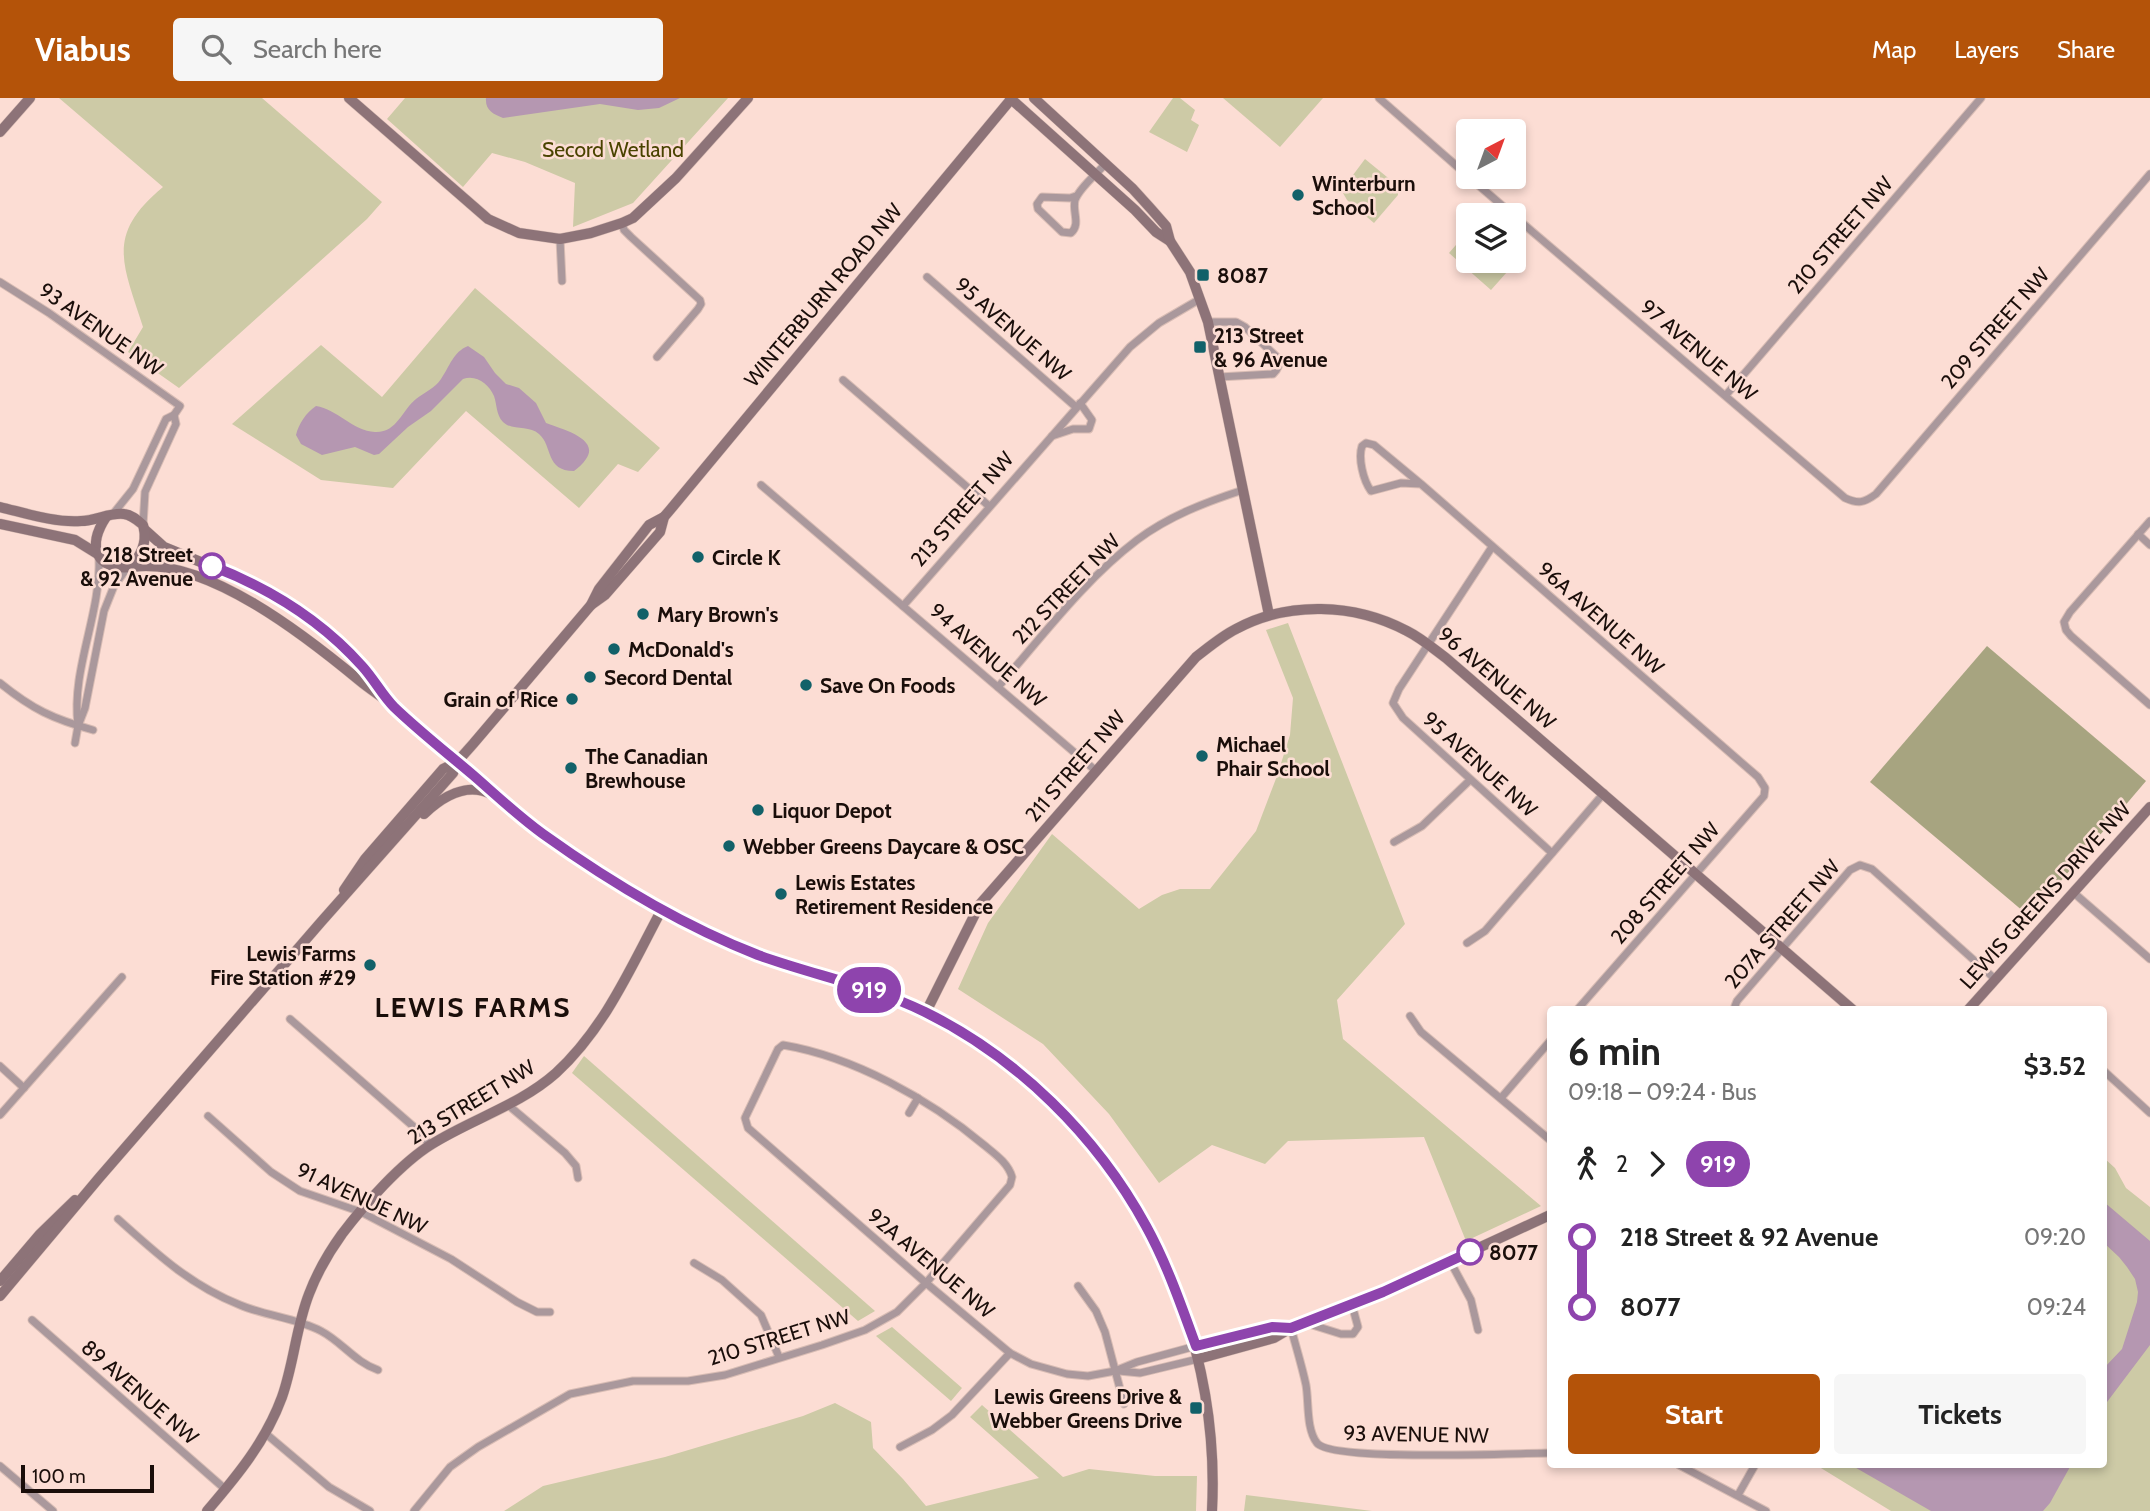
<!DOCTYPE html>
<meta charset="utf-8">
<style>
body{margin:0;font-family:Cabin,sans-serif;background:#f6f6f6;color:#222;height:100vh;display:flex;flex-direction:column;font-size:26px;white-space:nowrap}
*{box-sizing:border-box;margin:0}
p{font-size:23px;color:#767676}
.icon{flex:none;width:38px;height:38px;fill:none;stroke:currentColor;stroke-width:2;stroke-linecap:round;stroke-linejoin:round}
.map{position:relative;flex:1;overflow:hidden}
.drawer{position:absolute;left:1547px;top:908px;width:560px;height:462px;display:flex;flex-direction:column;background:#fff;border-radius:7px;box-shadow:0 4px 10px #0003}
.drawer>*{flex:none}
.badge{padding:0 14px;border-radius:23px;font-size:24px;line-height:46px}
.needle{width:46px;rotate:41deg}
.tools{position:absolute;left:1456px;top:21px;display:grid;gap:14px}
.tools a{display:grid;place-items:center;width:70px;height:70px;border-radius:7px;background:#fff;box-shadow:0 4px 10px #0003;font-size:35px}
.scale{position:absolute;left:21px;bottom:18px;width:133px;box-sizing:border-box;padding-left:7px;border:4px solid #1a0e0a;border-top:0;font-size:19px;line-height:24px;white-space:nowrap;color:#1a0e0a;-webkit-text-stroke:5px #fcddd4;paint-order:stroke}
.map>.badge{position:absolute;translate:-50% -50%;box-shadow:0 0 0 4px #fff}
.legs{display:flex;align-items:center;gap:10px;height:77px;padding:0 21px;font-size:23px}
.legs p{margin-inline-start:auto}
.head{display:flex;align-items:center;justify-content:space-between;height:119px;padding:0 21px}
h1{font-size:38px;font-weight:700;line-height:52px}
.action{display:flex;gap:14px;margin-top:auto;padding:14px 21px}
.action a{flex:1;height:80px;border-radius:7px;background:#b45309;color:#fff;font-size:28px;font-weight:700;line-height:80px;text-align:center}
.action a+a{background:#f6f6f6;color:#222}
ul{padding:0 21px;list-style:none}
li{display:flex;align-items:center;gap:24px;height:70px;font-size:26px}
li i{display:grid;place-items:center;width:10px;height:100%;margin:0 9px;background:currentColor}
li i::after{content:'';width:18px;height:18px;margin:-9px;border:5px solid;border-radius:50%;background:#fff}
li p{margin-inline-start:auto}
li:first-child i{background:linear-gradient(#0000 50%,currentColor 0)}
li:last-child i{background:linear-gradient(currentColor 50%,#0000 0)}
header{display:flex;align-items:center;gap:42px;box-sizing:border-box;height:98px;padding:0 35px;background:#b45309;color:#fff}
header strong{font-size:33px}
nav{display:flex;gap:38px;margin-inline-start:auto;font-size:24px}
.search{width:490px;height:63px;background:#f6f6f6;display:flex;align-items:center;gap:18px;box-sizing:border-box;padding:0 24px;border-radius:7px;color:#767676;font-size:26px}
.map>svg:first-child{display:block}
</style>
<header>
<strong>Viabus</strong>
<div class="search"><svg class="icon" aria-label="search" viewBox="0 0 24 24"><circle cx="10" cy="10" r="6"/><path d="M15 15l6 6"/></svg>Search here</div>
<nav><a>Map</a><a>Layers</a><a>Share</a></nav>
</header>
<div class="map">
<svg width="2150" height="1413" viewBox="0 0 2150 1413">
<rect width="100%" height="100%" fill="#fcddd4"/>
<!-- green -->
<g fill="#cdcaa6">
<path d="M59,0h203l120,104 -15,17 -188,169 -51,-36 15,-25c-20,-63 -38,-92 20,-140z"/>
<path d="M405,0h323l-95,105 -60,24 2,-44 -50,-21 -33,-9 -29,34 -76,-68z"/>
<path d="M1173,0h7l15,12 -4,10 8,5 -12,27 -38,-20z"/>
<path d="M1223,0h100l-43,49z"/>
<path d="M1365,61l33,27v9l-24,28 -27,-23 -4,-7 1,-6z"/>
<path d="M1468,133v30h46v-15l9,8 -32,36 -42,-37z"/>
<path d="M475,190l185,160 -22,24 -20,-8 -39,44 -113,-97 -73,77 -72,-8 -89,-56 89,-79 61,52z"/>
<path d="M1288,525l117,301 -68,76 6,39 198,167 -75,35 -42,-104 -136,4 -23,23 -53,-19 -53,38 -50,-69 -66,-70 -85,-55 30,-66 64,-89 87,75 23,-14 18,-6h30l46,-58 21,-55 13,-41 3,-37 -27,-68z"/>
<path d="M584,958l291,255 -17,10 -286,-248z"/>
<path d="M2104,1060l11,10 11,20 24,19v304h-259l-75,-46h288v-132l2,-4 -2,-12z"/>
<path d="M892,1229l70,61 -11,13 -75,-65z"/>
<path d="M835,1305l36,19 2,26 30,31 23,27 113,-28 -69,-61 12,-12 81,72 26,-8 66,7h42l-1,35h-692l39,-25 122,-29 138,-41z"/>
<path d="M1246,1397l126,16h-128z"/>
</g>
<!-- forest -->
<path fill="#a7a480" d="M1987,548l159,135 -116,136 -160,-135z"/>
<!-- water -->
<g fill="#b597b1">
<path d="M486,0h194l-21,10 -21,2 -38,-6 -97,14c-10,-4 -18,-8 -17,-20z"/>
<path d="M468,248l16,11 11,16 11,11 13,4 17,15 10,20c12,5 55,15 40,36 -3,5 -8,9 -12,12 -29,0 -21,-25 -35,-37 -10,-9 -27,-3 -36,-12 -7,-7 -6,-18 -9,-26 -5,-12 -18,-22 -31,-17l-32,32 -23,16 -29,27 -5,1 -19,-8 -33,8 -21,-11 -5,-9c3,-12 10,-22 20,-29 21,3 37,25 59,26 22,1 27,-22 41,-33 9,-7 19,-11 25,-20 9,-13 12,-27 27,-33z"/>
<path d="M2104,1104l46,39v104l-46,61v-38l18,-19 15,-47 1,-10 -3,-13 -8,-12 -8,-10 -15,-14z"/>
<path d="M1851,1367h220l-21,38 -7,8h-112z"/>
</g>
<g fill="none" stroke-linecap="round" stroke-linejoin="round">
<!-- street casing -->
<g stroke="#d8bcb4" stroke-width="9">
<g id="street">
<path d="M1379,0l89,78"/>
<path d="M1469,79l44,38"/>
<path d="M1076,98l-6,2 -28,-1 -5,7 1,5 24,23 9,1c10,-9 1,-21 4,-33 5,-13 22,-26 31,-37"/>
<path d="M1514,118l331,282c13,6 19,5 31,-4l274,-320"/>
<path d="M622,125l2,7 7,7 69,63 1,4 -3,5 -41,48"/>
<path d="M560,141l2,42"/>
<path d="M927,179l149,130"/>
<path d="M0,184l49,31 131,93 -6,9 -8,4 -33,70 -20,25"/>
<path d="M1208,224h28l9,5 33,31c2,7 0,11 -5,16l-54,3"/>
<path d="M843,282l146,126"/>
<path d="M1726,297l255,-297"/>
<path d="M1052,338l21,-7h16l3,-9 -12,-17"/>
<path d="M1421,386l-20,-1 -30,8c-8,-11 -13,-33 -9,-45l4,-3 8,2 47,39 337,293 7,11 -1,8 -187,214"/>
<path d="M761,387l334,285"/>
<path d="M2150,423l-80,91 -6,10 2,8 5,6 79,69"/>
<path d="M143,427l2,-33 31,-68 -2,-9"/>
<path d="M2138,436l12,11"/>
<path d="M1492,449l-93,142 -6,14 10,15 149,135"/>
<path d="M903,508l227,-259 29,-24 41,-24"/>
<path d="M0,585c32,26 53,36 93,47"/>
<path d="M998,589c44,-50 86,-107 139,-147 32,-24 69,-38 106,-50"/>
<path d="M78,627c-7,-56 23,-110 21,-167"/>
<path d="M75,645l3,-17 7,-18 19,-97 10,-25 14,-19"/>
<path d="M1394,744l28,-16 48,-46"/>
<path d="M2074,795l76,66"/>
<path d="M1467,845l18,-12 119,-138"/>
<path d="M1737,912l-2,-4 2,-5 113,-131 10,-5 12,4 123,110"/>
<path d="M1410,918l11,16 129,108"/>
<path d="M290,921l124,108 16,18"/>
<path d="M0,968l24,22"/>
<path d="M2104,973l46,42"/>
<path d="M1501,1000l49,-57"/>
<path d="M508,1007l57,48 11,13 2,12"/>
<path d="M909,1015l9,-15"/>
<path d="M0,1017l122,-138"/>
<path d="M208,1018l63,56 29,19 61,21 90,47 66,43 20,10h13"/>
<path d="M118,1121c39,35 72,66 122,86 26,11 56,13 81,26 21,11 34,31 57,39"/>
<path d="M1450,1163l21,39 7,30"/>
<path d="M694,1165l28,17 39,35 18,42"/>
<path d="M1078,1188l18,25 9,21 19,72"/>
<path d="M32,1222l193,169"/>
<path d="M1306,1225l35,11h12l5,-7 -6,-22"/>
<path d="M1291,1230c5,19 11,38 15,57 3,17 0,44 11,58 15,19 200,10 233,10"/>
<path d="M1119,1273l21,2 58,-14"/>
<path d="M265,1335l64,54 41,24"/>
<path d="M900,1349l32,-17 20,-15 58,-62"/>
<path d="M1679,1367l87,46"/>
<path d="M0,1368l53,45"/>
<path d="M1738,1397l17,-30"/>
<path d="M414,1413l36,-44 28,-20 92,-53 63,-13h55l37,-6 97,-30 43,-15 32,-18 29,-29 84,-98 2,-8c-4,-14 -17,-23 -28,-32 -55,-46 -130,-88 -201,-100l-5,4 -33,69 3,10 178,155 84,70 21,11 36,10 21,2 27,-5 22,-9 59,-16"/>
</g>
</g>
<!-- secondary casing -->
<g stroke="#d8bcb4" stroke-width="11">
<g id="secondary">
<path d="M349,0l139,121 31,14 41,6 31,-6 31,-10 11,-5 43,-40 72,-80"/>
<path d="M1010,0l125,112 21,22 14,9"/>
<path d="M1034,0l99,91 19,21 14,16 4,15 20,31 18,50 61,293"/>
<path d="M0,34l30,-34"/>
<path d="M0,409c25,6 55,16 81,14 14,0 30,-9 43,-7 8,1 13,6 19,11l1,4 20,18 83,34 48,26 41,33 26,26 24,31"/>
<path d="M106,419c-19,29 -11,54 26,50 8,-12 15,-23 12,-38"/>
<path d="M0,426l75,16 21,13"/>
<path d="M132,469c73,-11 175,70 228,114 12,10 26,18 37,28 49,42 95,88 147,125 66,48 137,91 214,120 46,18 94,28 139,46 69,26 131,75 180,129 94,103 142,244 135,382"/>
<path d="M591,507l14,-10 55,-63 4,-15 6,-7 342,-412"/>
<path d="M424,716c18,-17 43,-32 67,-20"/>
<path d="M344,792l21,-31 78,-90 14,-7 16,-18 118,-139 8,-16 50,-64 15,-8"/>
<path d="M1968,912l182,-203"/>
<path d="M926,914l54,-108 216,-247c13,-10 26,-21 40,-28 52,-28 118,-26 171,2 14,7 27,18 39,27l407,352"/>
<path d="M0,1183l40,-47 35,-34"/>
<path d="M0,1198l99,-118 222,-256 132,-149 4,-11"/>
<path d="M1196,1248l75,-19 19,1"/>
<path d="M1198,1261l76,-21 17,-10 92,-36 167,-77"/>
<path d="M207,1413c30,-35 59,-70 75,-114 12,-34 14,-70 27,-103 8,-21 20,-42 33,-60 22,-29 59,-71 90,-90 40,-25 88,-39 124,-71 49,-45 75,-106 106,-164"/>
</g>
</g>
<!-- street -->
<use href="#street" stroke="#aa989c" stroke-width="7"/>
<!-- secondary -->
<use href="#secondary" stroke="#8d7378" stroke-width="10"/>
</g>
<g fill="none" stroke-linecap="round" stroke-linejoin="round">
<!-- line-1 casing -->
<g stroke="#fff" stroke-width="16">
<path id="line-1" d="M212,468c57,22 109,54 150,100 12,13 20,29 32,41 25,24 53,46 79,68 23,20 45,41 70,59 67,48 138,91 215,121 55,20 114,31 167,57 92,45 172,124 221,214 21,38 35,79 50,120l76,-19 19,1 92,-36 87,-40"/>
</g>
<!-- line-1 -->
<use href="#line-1" stroke="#8e44ad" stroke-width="10"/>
</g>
<!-- markers -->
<g fill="#126169" stroke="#fcddd4" stroke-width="2.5">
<circle cx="1298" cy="97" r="7"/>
<rect x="1196" y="170" width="14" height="14" rx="3.5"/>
<rect x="1193" y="242" width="14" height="14" rx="3.5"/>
<circle cx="698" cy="459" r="7"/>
<circle cx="643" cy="516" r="7"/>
<circle cx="614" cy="551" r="7"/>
<circle cx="590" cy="579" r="7"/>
<circle cx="806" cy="587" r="7"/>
<circle cx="572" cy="601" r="7"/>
<circle cx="1202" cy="658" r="7"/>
<circle cx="571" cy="670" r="7"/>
<circle cx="758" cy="712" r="7"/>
<circle cx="729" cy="748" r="7"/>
<circle cx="781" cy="796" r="7"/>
<circle cx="370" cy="867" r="7"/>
<rect x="1189" y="1303" width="14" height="14" rx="3.5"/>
</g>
<g fill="#fff" stroke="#8e44ad" stroke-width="3.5">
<circle cx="212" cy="468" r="12"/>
<circle cx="1470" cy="1154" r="12"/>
</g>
<g text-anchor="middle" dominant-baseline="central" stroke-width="5" stroke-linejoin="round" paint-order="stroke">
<!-- park labels -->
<g font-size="21" fill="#494300" stroke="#fcddd4">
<text x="613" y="51">Secord Wetland</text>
</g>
<!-- poi labels -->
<g font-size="21" font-weight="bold" fill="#1a0e0a" stroke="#fcddd4" text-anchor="start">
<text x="1312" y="85">Winterburn<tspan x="1312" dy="24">School</tspan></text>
<text x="1217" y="177">8087</text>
<text x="1214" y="237">213 Street<tspan x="1214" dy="24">&amp; 96 Avenue</tspan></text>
<text x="712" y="459">Circle K</text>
<text x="657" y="516">Mary Brown's</text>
<text x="628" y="551">McDonald's</text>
<text x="604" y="579">Secord Dental</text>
<text x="820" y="587">Save On Foods</text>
<text x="558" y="601" text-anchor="end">Grain of Rice</text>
<text x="1216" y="646">Michael<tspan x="1216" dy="24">Phair School</tspan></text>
<text x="585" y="658">The Canadian<tspan x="585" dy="24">Brewhouse</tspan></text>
<text x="772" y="712">Liquor Depot</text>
<text x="743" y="748">Webber Greens Daycare &amp; OSC</text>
<text x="795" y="784">Lewis Estates<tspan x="795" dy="24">Retirement Residence</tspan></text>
<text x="356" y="855" text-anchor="end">Lewis Farms<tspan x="356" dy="24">Fire Station #29</tspan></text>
<text x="1182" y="1298" text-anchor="end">Lewis Greens Drive &amp;<tspan x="1182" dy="24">Webber Greens Drive</tspan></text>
</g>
<!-- street labels -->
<g font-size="21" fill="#1a0e0a" stroke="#fcddd4">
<text transform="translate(1840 137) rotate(-49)">210 STREET NW</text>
<text transform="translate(823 197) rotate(-50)">WINTERBURN ROAD NW</text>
<text transform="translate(1995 230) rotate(-49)">209 STREET NW</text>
<text transform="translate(101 231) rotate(35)">93 AVENUE NW</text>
<text transform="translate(1013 231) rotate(41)">95 AVENUE NW</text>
<text transform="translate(1699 252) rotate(40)">97 AVENUE NW</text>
<text transform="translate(962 411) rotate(-49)">213 STREET NW</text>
<text transform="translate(1066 491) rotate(-46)">212 STREET NW</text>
<text transform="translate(1601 520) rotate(41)">96A AVENUE NW</text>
<text transform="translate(988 557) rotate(41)">94 AVENUE NW</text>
<text transform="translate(1497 580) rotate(40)">96 AVENUE NW</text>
<text transform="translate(1480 666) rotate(42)">95 AVENUE NW</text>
<text transform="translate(1075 668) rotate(-49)">211 STREET NW</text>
<text transform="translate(1665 785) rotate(-49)">208 STREET NW</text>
<text transform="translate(2045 797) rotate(-48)">LEWIS GREENS DRIVE NW</text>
<text transform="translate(1782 826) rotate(-49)">207A STREET NW</text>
<text transform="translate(471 1004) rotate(-31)">213 STREET NW</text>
<text transform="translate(362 1100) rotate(25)">91 AVENUE NW</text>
<text transform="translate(931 1165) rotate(40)">92A AVENUE NW</text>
<text transform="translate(779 1239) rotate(-17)">210 STREET NW</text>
<text transform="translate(140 1294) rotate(41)">89 AVENUE NW</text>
<text transform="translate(1416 1336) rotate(1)">93 AVENUE NW</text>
</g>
<!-- stop labels -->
<g font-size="21" font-weight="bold" fill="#1a0e0a" stroke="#fcddd4" text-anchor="end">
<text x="193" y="456">218 Street<tspan x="193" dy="24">&amp; 92 Avenue</tspan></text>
<text x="1489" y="1154" text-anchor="start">8077</text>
</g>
<!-- district labels -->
<g font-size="28" font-weight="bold" letter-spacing="2" fill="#1a0e0a" stroke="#fcddd4">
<text x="473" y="909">LEWIS FARMS</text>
</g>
</g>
</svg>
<div class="tools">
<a><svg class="needle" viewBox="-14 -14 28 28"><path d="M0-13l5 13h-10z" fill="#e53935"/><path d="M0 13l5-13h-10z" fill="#767676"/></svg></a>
<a><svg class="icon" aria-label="layers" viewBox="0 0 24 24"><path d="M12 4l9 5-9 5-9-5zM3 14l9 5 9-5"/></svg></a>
</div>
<div class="scale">100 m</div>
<b class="badge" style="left:869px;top:892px;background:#8e44ad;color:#fff">919</b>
<section class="drawer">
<div class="head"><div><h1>6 min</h1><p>09:18 – 09:24 · Bus</p></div><b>$3.52</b></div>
<div class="legs"><svg class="icon" aria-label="walk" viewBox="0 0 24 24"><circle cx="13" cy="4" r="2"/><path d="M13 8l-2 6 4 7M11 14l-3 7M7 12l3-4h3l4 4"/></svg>2<svg class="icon" aria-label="forward" viewBox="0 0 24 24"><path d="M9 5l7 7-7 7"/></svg><b class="badge" style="background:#8e44ad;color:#fff">919</b></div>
<ul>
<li><i style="color:#8e44ad"></i><b>218 Street &amp; 92 Avenue</b><p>09:20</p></li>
<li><i style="color:#8e44ad"></i><b>8077</b><p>09:24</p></li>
</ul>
<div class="action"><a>Start</a><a>Tickets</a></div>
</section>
</div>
